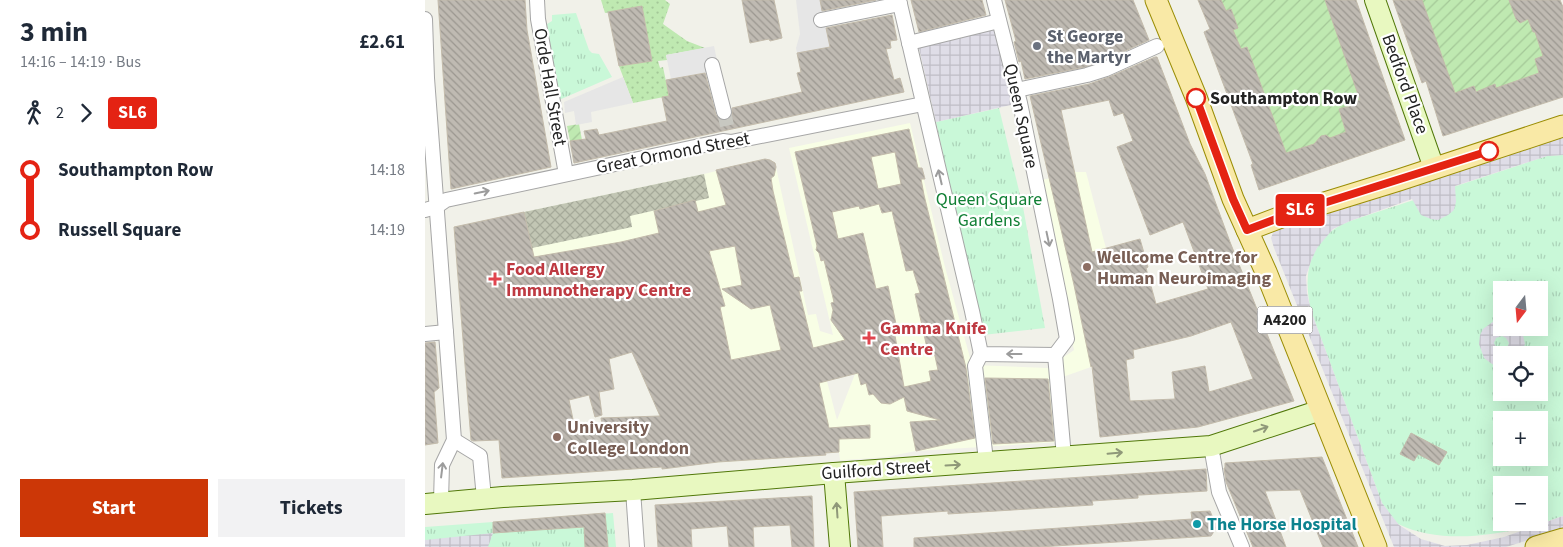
<!DOCTYPE html>
<meta charset="utf-8">
<style>
body{margin:0;font-family:"Source Sans 3",sans-serif;background:#f2f2f3;color:#1f2937;height:100vh;display:flex;flex-direction:column;font-size:19px;white-space:nowrap}
*{box-sizing:border-box;margin:0}
p{font-size:16px;color:#747a83}
.icon{flex:none;width:28px;height:28px;fill:none;stroke:currentColor;stroke-width:2;stroke-linecap:round;stroke-linejoin:round}
.map{position:relative;flex:1;overflow:hidden}
.panel{display:flex;flex-direction:column;background:#fff;width:425px}
.panel>*{flex:none}
.badge{padding:0 10px;border-radius:4px;font-size:18px;line-height:32px}
.needle{width:32px;rotate:196deg}
.controls{position:absolute;left:1068px;top:281px;display:grid;gap:10px}
.controls a{display:grid;place-items:center;width:55px;height:55px;border-radius:0px;background:#fff;box-shadow:0 5px 20px #0002;font-size:25px}
.map>.badge{position:absolute;translate:-50% -50%;box-shadow:0 0 0 2px #fff}
.legs{display:flex;align-items:center;gap:8px;height:55px;padding:0 20px;font-size:16px}
.legs p{margin-inline-start:auto}
.head{display:flex;align-items:center;justify-content:space-between;height:85px;padding:0 20px}
h1{font-size:28px;font-weight:700;line-height:38px}
.primary-button{display:flex;gap:10px;margin-top:auto;padding:10px 20px}
.primary-button a{flex:1;height:58px;border-radius:0px;background:#cc3707;color:#fff;font-size:20px;font-weight:700;line-height:58px;text-align:center}
.primary-button a+a{background:#f2f2f3;color:#1f2937}
ul{padding:0 20px;list-style:none}
li{display:flex;align-items:center;gap:18px;height:60px;font-size:19px}
li i{display:grid;place-items:center;width:8px;height:100%;margin:0 6px;background:currentColor}
li i::after{content:'';width:12px;height:12px;margin:-6px;border:4px solid;border-radius:50%;background:#fff}
li p{margin-inline-start:auto}
li:first-child i{background:linear-gradient(#0000 50%,currentColor 0)}
li:last-child i{background:linear-gradient(currentColor 50%,#0000 0)}
main{display:flex;flex:1;min-height:0}
.map>svg:first-child{display:block}
</style>
<main>
<section class="panel">
<div class="head"><div><h1>3 min</h1><p>14:16 – 14:19 · Bus</p></div><b>£2.61</b></div>
<div class="legs"><svg class="icon" aria-label="walk" viewBox="0 0 24 24"><circle cx="13" cy="4" r="2"/><path d="M13 8l-2 6 4 7M11 14l-3 7M7 12l3-4h3l4 4"/></svg>2<svg class="icon" aria-label="forward" viewBox="0 0 24 24"><path d="M9 5l7 7-7 7"/></svg><b class="badge" style="background:#e42313;color:#fff">SL6</b></div>
<ul>
<li><i style="color:#e42313"></i><b>Southampton Row</b><p>14:18</p></li>
<li><i style="color:#e42313"></i><b>Russell Square</b><p>14:19</p></li>
</ul>
<div class="primary-button"><a>Start</a><a>Tickets</a></div>
</section>
<div class="map">
<svg width="1138" height="547" viewBox="0 0 1138 547">
<defs>
<pattern id="construction-cross-hatch" width="8" height="8" patternUnits="userSpaceOnUse" patternTransform="scale(1.25)"><rect width="8" height="8" fill="#c2c6b4"/><path d="M0 0l8 8M0 8l8-8" fill="none" stroke="#a6aa9a"/></pattern>
<pattern id="grass-dots" width="8" height="8" patternUnits="userSpaceOnUse" patternTransform="scale(1.25)"><rect width="8" height="8" fill="#bfe9b1"/><path d="M2 2h.1M6 6h.1" fill="none" stroke="#a4c898" stroke-width="1.8" stroke-linecap="round"/></pattern>
<pattern id="park-tufts" width="24" height="20" patternUnits="userSpaceOnUse" patternTransform="scale(1.25)"><rect width="24" height="20" fill="#c9f8d8"/><path d="M3 7l-1-3M5 7V3M7 7l1-3M15 17l-1-3M17 17v-4M19 17l1-3" fill="none" stroke="#acd4b9"/></pattern>
<pattern id="garden-furrows" width="10" height="10" patternUnits="userSpaceOnUse" patternTransform="scale(1.25)"><rect width="10" height="10" fill="#bfe9b1"/><path d="M-1 1l2-2M0 10L10 0M9 11l2-2" fill="none" stroke="#a4c898"/></pattern>
<pattern id="plaza-grid" width="8" height="8" patternUnits="userSpaceOnUse" patternTransform="scale(1.25)"><rect width="8" height="8" fill="#dfdde7"/><path d="M0 4h8M4 0v8" fill="none" stroke="#bfbdc6"/></pattern>
<pattern id="building-back-hatch" width="6" height="6" patternUnits="userSpaceOnUse" patternTransform="scale(1.25)"><rect width="6" height="6" fill="#bfbab2"/><path d="M-1 5l2 2M0 0l6 6M5-1l2 2" fill="none" stroke="#9b9790"/></pattern>
</defs>
<rect width="100%" height="100%" fill="#f1f1e9"/>
<!-- education -->
<path fill="#f8fee5" fill-rule="evenodd" d="M485,123l35,144 27,98 76,3 26,-18 -32,-170 32,-8h12l40,153h3l5,33 -43,9 -34,12 3,63 -144,9 -30,6 -42,3h-4l-1,-8 -13,1v2l-116,8 -48,6 -3,-55 -27,-62 -22,7 -4,-3 8,33 -15,3 1,10 -8,2 -3,-9h-22l10,39 26,-4 -2,-12 42,-1 3,51 -144,10 -3,-38 -28,1 -17,-214 250,-53 61,-15 5,1 5,3 1,4 32,148 8,-1 4,17 13,4 -44,-187zM430,374l-18,46 -10,-39z"/>
<!-- construction -->
<path fill="url(#construction-cross-hatch)" d="M279,174l5,24 -79,18 2,11 -100,21 -8,-36z"/>
<!-- grass -->
<path fill="url(#grass-dots)" d="M176,0h64l5,4 -7,20 24,17 18,7 -39,7 1,5 -9,1 2,7 3,-1 6,29 -36,7 -14,-37 33,-5 -10,-55 -37,7z"/>
<!-- park -->
<g fill="url(#park-tufts)" fill-rule="evenodd">
<path d="M151,13l13,37 3,3 7,1 13,23 -53,23 -12,-76 5,-3v-6z"/>
<path d="M574,108l24,99 22,121 -62,7 -47,-213z"/>
<path d="M1138,155v361c-50,18 -118,31 -165,8 -6,-6 -11,-14 -16,-21l-71,-192c-7,-32 -5,-59 22,-81 5,-4 12,-7 17,-9l197,-65zM1076,290h38v38h-38zM1076,355h38v37h-38zM1076,420h38v38h-38zM1076,485h38v37h-38z"/>
<path d="M188,513l3,34h-191v-20z"/>
</g>
<!-- garden -->
<g fill="url(#garden-furrows)">
<path d="M791,0h120l37,135 -92,25z"/>
<path d="M985,0h113l34,79 -107,36z"/>
<path d="M154,124l3,16 -12,1 -3,-15z"/>
</g>
<!-- parking -->
<g fill="#e6e6e6">
<path d="M371,0h24l10,47 -33,6 -1,-5 4,-14z"/>
<path d="M289,46l5,24 -48,9 -5,-24z"/>
<path d="M198,77l10,26 -42,9 1,10 -16,3 -2,-14 -9,2 -1,-11z"/>
</g>
<!-- plaza -->
<g fill="url(#plaza-grid)" fill-rule="evenodd">
<path d="M572,25l18,79 -79,18 -18,-78z"/>
<path d="M1138,133v22l-16,1 -92,30 1,16 -2,8 -6,5 -10,5 -7,-1 -10,-4 -9,-16 -62,22 -17,8 -16,19 -6,13 -5,15 1,17 4,18 71,192 17,22 22,14 24,7 22,-1 37,-8 59,-21v13l-57,18h-112l-120,-299 -3,-10 3,-8z"/>
<path d="M1075,320l1,8h18l3,3 3,13 -4,11h-20v10h-3l-6,-1 -8,-6 -5,-14 1,-9 3,-6 11,-8zM1077,336l4,2 3,5 -2,5 -5,3 -5,-2 -3,-6 2,-5z"/>
<path d="M68,533l-5,14h-63v-7z"/>
</g>
<!-- building -->
<g fill="url(#building-back-hatch)" stroke="#c3bbab" fill-rule="evenodd">
<path d="M13,0h87l2,30 24,137 -100,22z"/>
<path d="M317,0h32l8,38 -12,3 -1,-2 -19,4z"/>
<path d="M395,0h56l-54,11z"/>
<path d="M486,0h71l4,15 -67,17z"/>
<path d="M580,0h128l16,40 -46,21 -18,6 -60,12 -4,-18 -2,1 -5,-20 2,-1z"/>
<path d="M773,0h23l5,11 5,-2 7,19 -5,2 8,19 6,-2 39,106 28,-9 7,-8 5,-1 4,3 16,-6 -7,-23 15,-4 -1,-3 7,-2 -35,-100h31l49,140 -146,50 -8,-25 2,-1 -49,-132 6,-3z"/>
<path d="M968,0h29l33,93 19,-7 2,6 19,-8 1,4 43,-15 -4,-14 8,-3 -8,-24h-2l-5,-13 -8,4 -4,-4 -7,-19h51l3,7v90l-120,39 -17,-55 -4,2z"/>
<path d="M217,6l10,55 -33,5 -11,-54z"/>
<path d="M467,15l5,25 -7,1 1,7 -5,1 8,31 6,-2 4,14 -330,71 -4,-22 16,-2 -2,-8 13,-2 2,6 68,-14 -5,-24 7,-1 -3,-16 39,-7 11,42 5,5h6l5,-5v-7l70,-16 -5,-19 4,-1 -4,-19 33,-6 -4,-19z"/>
<path d="M730,57h2l33,87 15,30 25,68 64,159 -96,26 -98,10 -8,-71 -1,1 -17,-82 -44,-189 59,-12 20,-7zM684,100l5,16 9,-3 10,28 -16,6 33,88 33,-13 25,67 -52,15 -10,-36 2,-1 -8,-28 -48,13 -31,-142zM806,322l22,57 -44,13 -4,-26 -33,6 3,27 -45,2 -4,-41 8,-2 -1,-8 58,-14z"/>
<path d="M484,129l9,39h4l3,11h-4l3,16 42,173 9,70 -59,13 -6,-29 30,-2 -33,-9 -3,-14 -14,7 -9,-1 -8,-9 -4,1 -3,-12 -5,2 -3,-12 -39,10 10,45 41,-3v13l-31,1v13l-14,1 1,2 -108,7 -56,7v-2l-160,11 -3,-38 -26,1 -2,-1 -17,-213 70,-15 10,45 87,-15 38,-9 -5,-22 41,-11 3,12 28,-7 -10,-35 49,-11 5,1 5,3 1,4 -2,9 -3,2 2,13 21,87 5,-1 3,14h-3l14,57 32,-8 -14,-20 2,-10 -2,-7 3,-1 -10,-42 -3,1 -2,-8 -3,-3 1,-4 -22,-94zM470,152l6,32 -23,5 -7,-32zM454,204l3,9 10,-2 14,60 7,-1 7,23 -5,1 12,54 6,-1 5,23 -9,1 2,10 -27,6 -11,-63h3l-8,-38 -12,3 -13,-56 -25,6 -6,-27 27,-6 1,3zM310,246l7,39 -20,4 29,20 19,-4 11,45 -50,10 -11,-53 5,-1 -16,-55zM207,352l28,64 -59,2 2,12 -27,4 -7,-34 20,-5 6,22 7,-2 -3,-23 15,-3 -5,-30z"/>
<path d="M10,342l4,46 -5,4 4,51 -13,2v-102z"/>
<path d="M560,378l63,1 6,62 -61,3z"/>
<path d="M986,433l36,19 -8,13 -21,-11 -4,7 -14,-7z"/>
<path d="M897,457l36,90h-35l-23,-57 -35,1 21,56h-33l-27,-65 -2,-14h1v-5z"/>
<path d="M781,469l1,22 -66,4h-3v3l-46,3 1,4 -145,9v-3l-67,5 2,31h-25l-4,-55z"/>
<path d="M387,496l2,51h-22l-2,-22 -37,2 1,20h-25l-2,-21 -36,3 1,18h-34l-3,-42z"/>
<path d="M785,511l7,16 -6,9 -172,11h-125v-9l278,-19 -1,-7z"/>
<path d="M180,513l3,34h-23l-1,-20 -91,6v-11z"/>
</g>
<g fill="none" stroke-linecap="round" stroke-linejoin="round">
<!-- street-tunnel -->
<path stroke="#c8c8c1" stroke-width="14" stroke-dasharray="14 7" stroke-linecap="butt" d="M299,112l4,18"/>
<!-- street casing -->
<g stroke="#a6a6a6" stroke-width="16">
<g id="street">
<path d="M112,0l1,19 28,155"/>
<path d="M474,0l73,311 9,43 74,1 12,-16 -7,-40 -40,-196 -26,-103"/>
<path d="M0,19l2,59 27,362 -12,25 -1,36"/>
<path d="M396,20l79,-16"/>
<path d="M484,43l90,-22"/>
<path d="M287,65l12,47"/>
<path d="M592,90l70,-15 19,-6 51,-23"/>
<path d="M0,210l11,-3 10,-7 277,-59 8,1 192,-38"/>
<path d="M0,334l21,-2"/>
<path d="M556,354l-6,12 10,86"/>
<path d="M630,355l9,102"/>
<path d="M29,440l26,16 4,42"/>
<path d="M786,446l8,46 23,55"/>
<path d="M208,490l4,57"/>
</g>
</g>
<!-- secondary casing -->
<g stroke="#517809" stroke-width="22">
<g id="secondary">
<path d="M950,0l59,168"/>
<path d="M409,473l6,74"/>
<path d="M0,504l78,-7 130,-7 201,-17 377,-27 110,-36"/>
</g>
</g>
<!-- primary casing -->
<g stroke="#9a8d05" stroke-width="23">
<g id="primary">
<path d="M731,0l40,97 37,102 33,73 110,275"/>
<path d="M822,230l45,-17 107,-33 164,-54"/>
<path d="M1111,547l27,-8"/>
</g>
</g>
<!-- street -->
<use href="#street" stroke="#fff" stroke-width="14"/>
<!-- secondary -->
<use href="#secondary" stroke="#e8f8c0" stroke-width="20"/>
<!-- primary -->
<use href="#primary" stroke="#f9e9a6" stroke-width="21"/>
</g>
<!-- one-way arrows -->
<defs><path id="oneway-shaft" d="M-6 0H5M1.5-3L5.5 0L1.5 3" fill="none" stroke-width="1.6" stroke-linecap="round" stroke-linejoin="round" transform="scale(1.25)"/></defs>
<g stroke="#9c9c9c">
<use href="#oneway-shaft" transform="translate(515 177) rotate(-103)"/>
<use href="#oneway-shaft" transform="translate(57 192) rotate(-12)"/>
<use href="#oneway-shaft" transform="translate(623 239) rotate(78)"/>
<use href="#oneway-shaft" transform="translate(589 354) rotate(-180)"/>
<use href="#oneway-shaft" transform="translate(17 470) rotate(-83)"/>
</g>
<g stroke="#8f9879">
<use href="#oneway-shaft" transform="translate(836 429) rotate(-19)"/>
<use href="#oneway-shaft" transform="translate(690 453) rotate(-5)"/>
<use href="#oneway-shaft" transform="translate(528 465) rotate(-3)"/>
<use href="#oneway-shaft" transform="translate(412 510) rotate(-94)"/>
</g>
<g fill="none" stroke-linecap="round" stroke-linejoin="round">
<!-- line-1 casing -->
<g stroke="#fff" stroke-width="11">
<path id="line-1" d="M771,98l37,101 14,31 45,-17 197,-62"/>
</g>
<!-- line-1 -->
<use href="#line-1" stroke="#e42313" stroke-width="8"/>
</g>
<!-- markers -->
<circle fill="#6b7280" stroke="#fff" stroke-width="2" cx="612" cy="46" r="5"/>
<g fill="#fff" stroke="#e42313" stroke-width="2.5">
<circle cx="771" cy="98" r="9"/>
<circle cx="1064" cy="151" r="9"/>
</g>
<g fill="#8d6e63" stroke="#fff" stroke-width="2">
<circle cx="662" cy="267" r="5"/>
<circle cx="132" cy="437" r="5"/>
</g>
<g fill="#e0444e" stroke="#fff" stroke-width="2">
<path d="M67.5 271.5h5v5h5v5h-5v5h-5v-5h-5v-5h5z"/>
<path d="M441.5 330.5h5v5h5v5h-5v5h-5v-5h-5v-5h5z"/>
</g>
<circle fill="#0f9aa8" stroke="#fff" stroke-width="2" cx="772" cy="524" r="5"/>
<g text-anchor="middle" dominant-baseline="central" stroke-width="4.5" stroke-linejoin="round" paint-order="stroke">
<!-- shield labels -->
<rect fill="#fff" stroke="#646464" stroke-width="1" x="832.5" y="306.5" width="55" height="27" rx="4"/>
<g font-size="16" font-weight="bold" fill="#222">
<text x="860" y="320">A4200</text>
</g>
<!-- worship labels -->
<g font-size="18" font-weight="bold" fill="#5b616d" stroke="#fff" text-anchor="start">
<text x="622" y="36">St George<tspan x="622" dy="21">the Martyr</tspan></text>
</g>
<!-- street labels -->
<g font-size="18" fill="#222" stroke="#fff">
<text transform="translate(980 84) rotate(70)">Bedford Place</text>
<text transform="translate(125 87) rotate(80)">Orde Hall Street</text>
<text transform="translate(596 116) rotate(78)">Queen Square</text>
<text transform="translate(248 153) rotate(-11)">Great Ormond Street</text>
<text transform="translate(451 470) rotate(-4)">Guilford Street</text>
</g>
<!-- stop labels -->
<g font-size="18" font-weight="bold" fill="#222" stroke="#fff" text-anchor="start">
<text x="785" y="98">Southampton Row</text>
</g>
<!-- park labels -->
<g font-size="18" fill="#107f34" stroke="#fff">
<text x="564" y="199">Queen Square<tspan x="564" dy="21">Gardens</tspan></text>
</g>
<!-- education labels -->
<g font-size="18" font-weight="bold" fill="#785e54" stroke="#fff" text-anchor="start">
<text x="672" y="257">Wellcome Centre for<tspan x="672" dy="21">Human Neuroimaging</tspan></text>
<text x="142" y="427">University<tspan x="142" dy="21">College London</tspan></text>
</g>
<!-- health labels -->
<g font-size="18" font-weight="bold" fill="#be3a42" stroke="#fff" text-anchor="start">
<text x="81" y="269">Food Allergy<tspan x="81" dy="21">Immunotherapy Centre</tspan></text>
<text x="455" y="328">Gamma Knife<tspan x="455" dy="21">Centre</tspan></text>
</g>
<!-- culture labels -->
<g font-size="18" font-weight="bold" fill="#0d838f" stroke="#fff" text-anchor="start">
<text x="782" y="524">The Horse Hospital</text>
</g>
</g>
</svg>
<div class="controls">
<a><svg class="needle" viewBox="-14 -14 28 28"><path d="M0-13l5 13h-10z" fill="#e53935"/><path d="M0 13l5-13h-10z" fill="#747a83"/></svg></a>
<a><svg class="icon" aria-label="locate" viewBox="0 0 24 24"><circle cx="12" cy="12" r="6"/><path d="M12 2v4M12 18v4M2 12h4M18 12h4"/></svg></a>
<a>+</a>
<a>−</a>
</div>
<b class="badge" style="left:875px;top:210px;background:#e42313;color:#fff">SL6</b>
</div>
</main>
